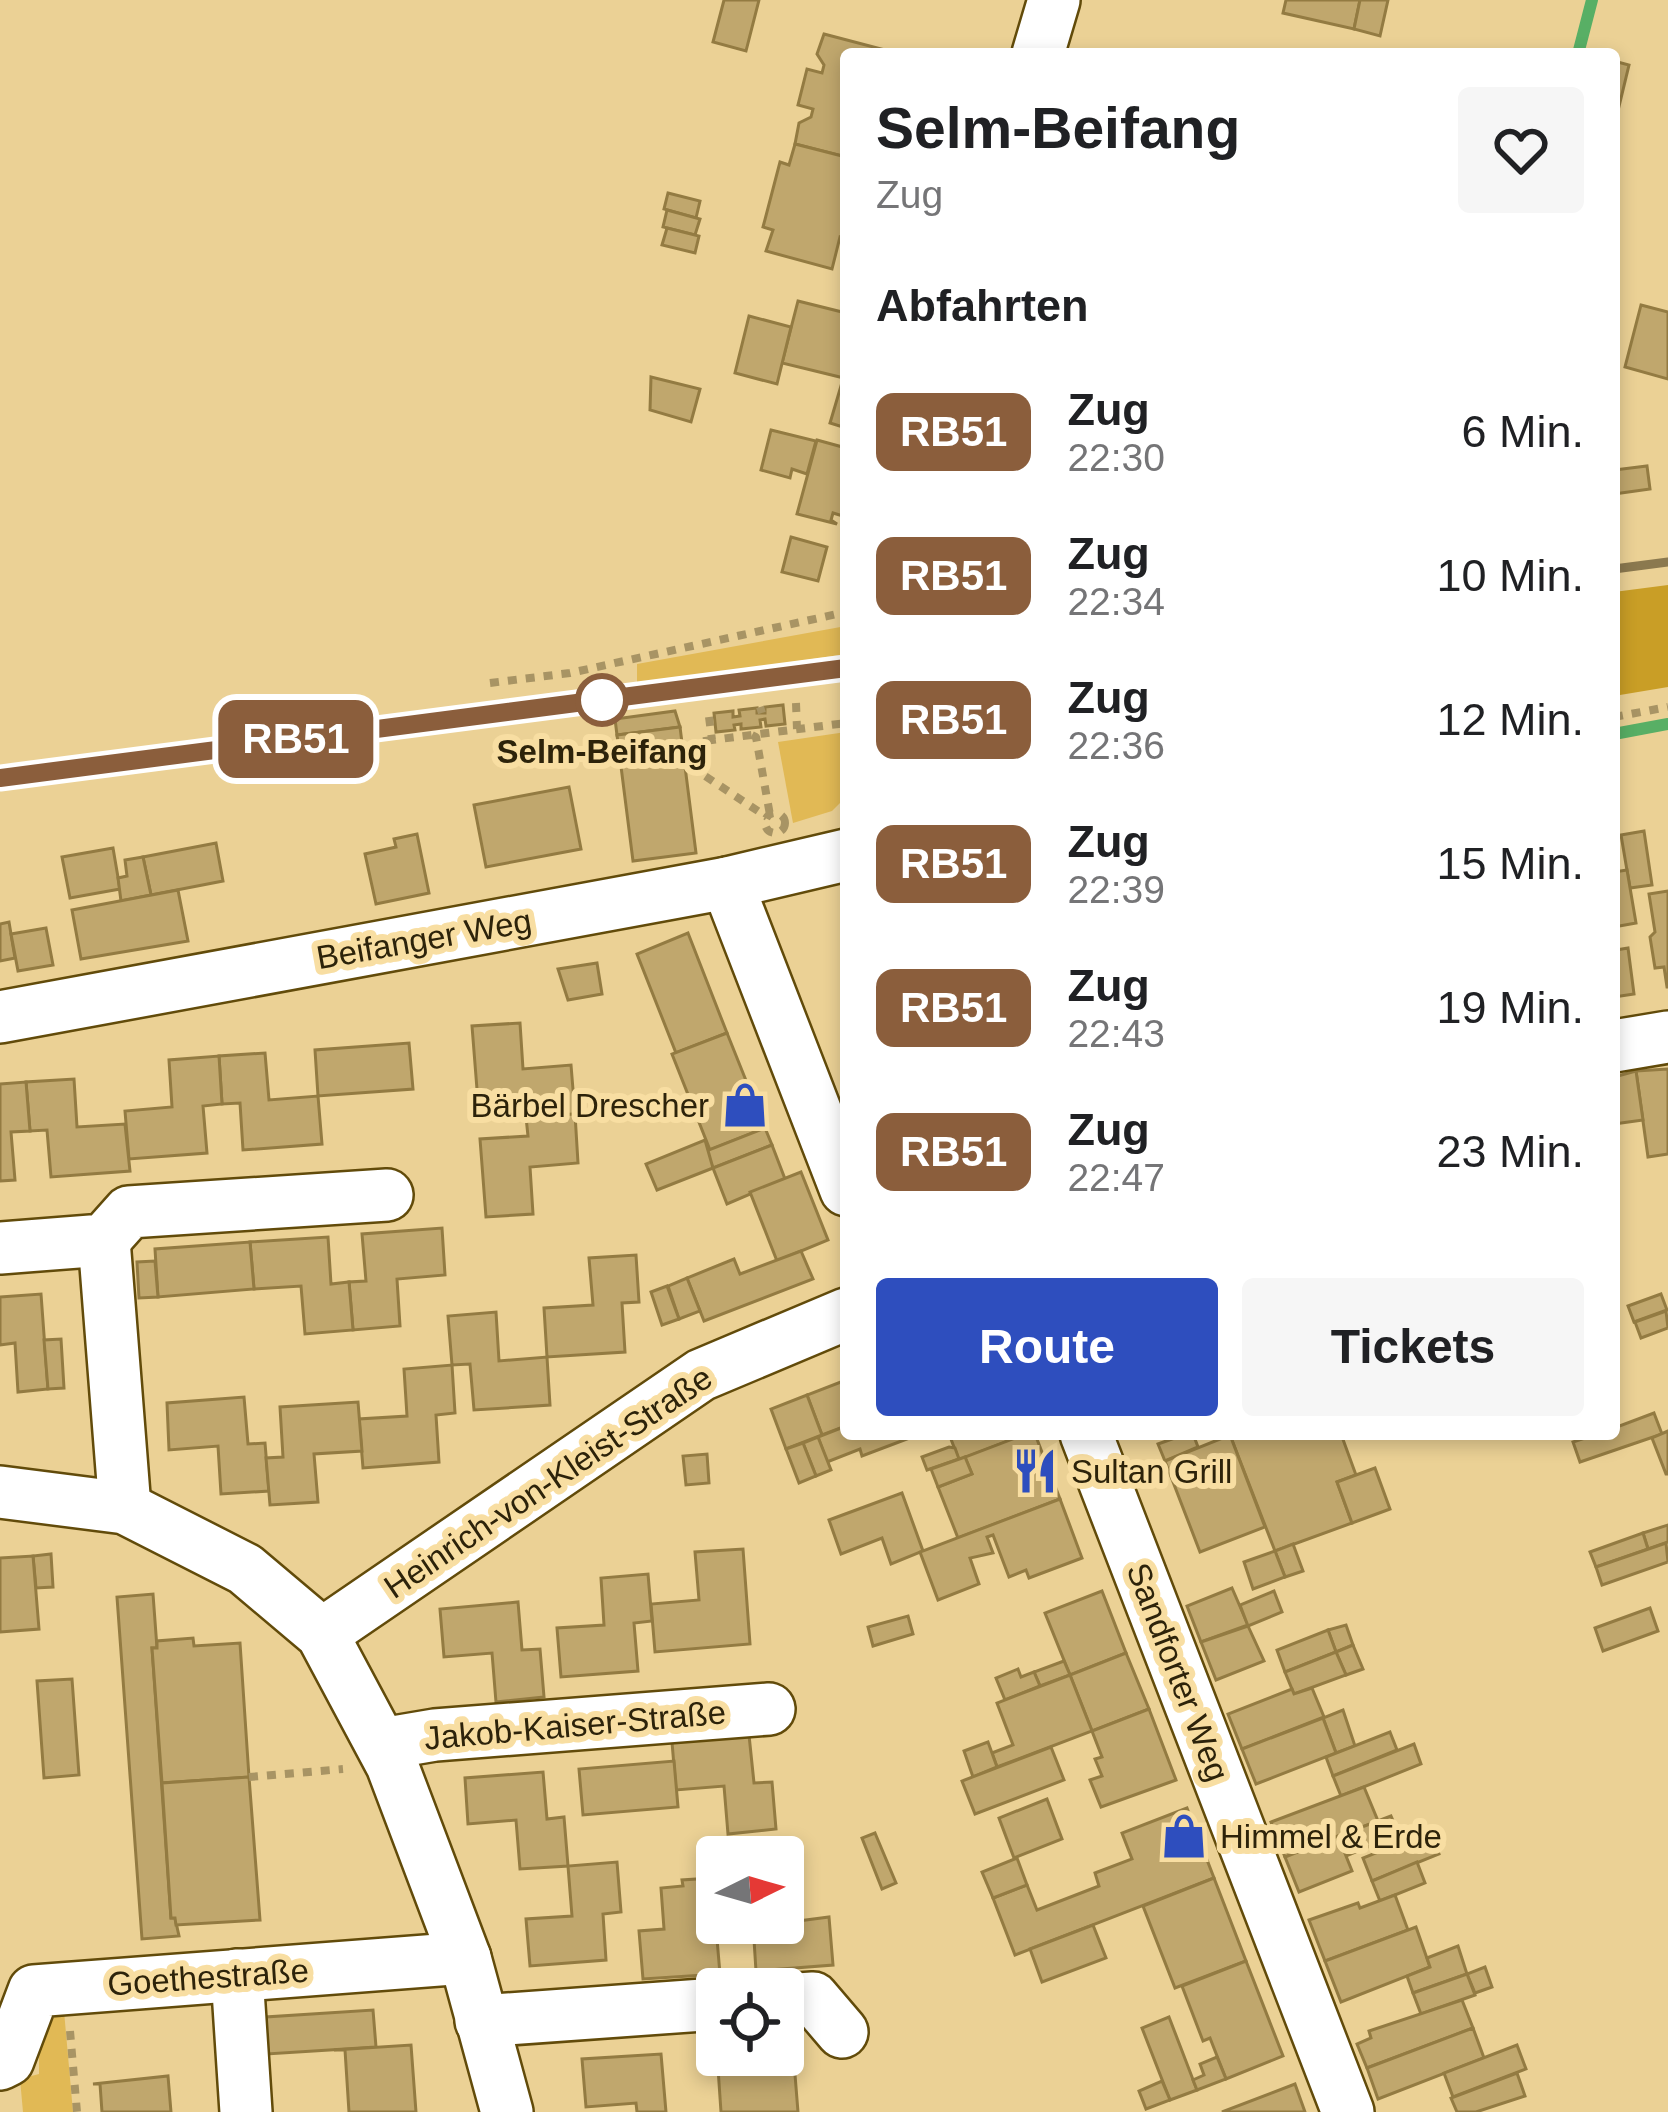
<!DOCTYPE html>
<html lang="de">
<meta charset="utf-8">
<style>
body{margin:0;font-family:Arial,sans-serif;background:#f6f6f6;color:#202124;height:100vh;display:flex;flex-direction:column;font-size:45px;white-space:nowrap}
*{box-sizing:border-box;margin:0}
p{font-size:39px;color:#757577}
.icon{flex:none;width:66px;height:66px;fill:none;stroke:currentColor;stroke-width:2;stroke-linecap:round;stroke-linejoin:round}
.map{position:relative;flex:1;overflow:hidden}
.details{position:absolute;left:840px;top:48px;width:780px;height:1392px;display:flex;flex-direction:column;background:#fff;border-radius:12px;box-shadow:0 6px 18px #0003}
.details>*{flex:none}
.badge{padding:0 24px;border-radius:18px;font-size:42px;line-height:78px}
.needle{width:78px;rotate:85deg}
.tools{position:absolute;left:696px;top:1836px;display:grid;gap:24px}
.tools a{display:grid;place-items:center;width:108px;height:108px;border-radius:12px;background:#fff;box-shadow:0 6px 18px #0003;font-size:60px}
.map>.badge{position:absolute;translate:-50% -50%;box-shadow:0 0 0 6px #fff}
h2{padding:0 36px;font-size:45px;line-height:108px}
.round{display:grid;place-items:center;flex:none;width:126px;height:126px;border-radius:12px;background:#f6f6f6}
.headline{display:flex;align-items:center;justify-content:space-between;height:204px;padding:0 36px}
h1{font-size:57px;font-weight:700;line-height:90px}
.cta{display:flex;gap:24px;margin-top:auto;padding:24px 36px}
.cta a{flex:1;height:138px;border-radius:12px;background:#2e4ebe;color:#fff;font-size:48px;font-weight:700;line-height:138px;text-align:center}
.cta a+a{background:#f6f6f6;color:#202124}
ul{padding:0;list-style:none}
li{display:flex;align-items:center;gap:36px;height:144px;padding:0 36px}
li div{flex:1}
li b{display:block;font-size:45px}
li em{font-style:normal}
li .badge{min-width:132px;font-weight:700;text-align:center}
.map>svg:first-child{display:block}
</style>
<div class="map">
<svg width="1668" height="2112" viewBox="0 0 1668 2112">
<rect width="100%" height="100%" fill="#ebd195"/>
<!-- green -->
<g fill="#e1b955">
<path d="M846,626v28l-209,31v-21z"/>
<path d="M846,732v65l-14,14 -39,12 -15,-81z"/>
<path d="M64,2011l9,101h-50l-3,-33 19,-5v-47z"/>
</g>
<!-- forest -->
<path fill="#c99e26" d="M1668,585v102l-54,9v-104z"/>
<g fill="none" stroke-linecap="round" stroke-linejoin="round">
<!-- stream -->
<g stroke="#58af65" stroke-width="12">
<path d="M1578,54l14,-54"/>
<path d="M1614,734l54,-10"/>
</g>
</g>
<!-- building -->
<g fill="#c0a76d" stroke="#937b42" stroke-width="3">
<path d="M724,0h35l-13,51 -33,-9z"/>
<path d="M1286,0h74l-6,29 -71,-16z"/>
<path d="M1360,0h28l-8,36 -26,-7z"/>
<path d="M824,34l65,17 -1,3h-42v103l-51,-13 4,-21 12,-6 2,-8 -15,-4 9,-36 15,4 2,-8 -7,-11z"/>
<path d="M1614,61l15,4 -14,58h-1z"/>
<path d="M795,144l51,13v82l-6,-2 -8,32 -66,-18 7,-21 -10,-3 17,-65 9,3z"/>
<path d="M668,193l32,8 -4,17 -32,-9z"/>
<path d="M667,210l33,9 -5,16 -32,-8z"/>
<path d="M667,228l32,8 -4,17 -33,-8z"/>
<path d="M798,301l48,12 -2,65 -62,-15z"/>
<path d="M1641,305l27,7v67l-43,-12z"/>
<path d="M749,316l42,11 -14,57 -42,-11z"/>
<path d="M846,369v59l-16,-5z"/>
<path d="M651,377l49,12 -9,33 -41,-12z"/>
<path d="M771,430l45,11 -9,33 -15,-5 -2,9 -29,-8z"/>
<path d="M817,440l29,8v69l-13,-4 -2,7 6,4 -40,-10z"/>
<path d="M1647,466l3,23 -36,5v-24z"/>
<path d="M791,537l36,10 -9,34 -36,-9z"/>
<path d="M783,705l2,19 -19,2 -1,-7 -5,1 1,7 -20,2v-5l-7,1 1,5 -19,2 -2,-19 19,-2v6l7,-1 -1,-6 18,-2v5h8v-6z"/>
<path d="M675,711l5,16 -63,8 -2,-16z"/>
<path d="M680,727l16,126 -63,8 -16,-126z"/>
<path d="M569,787l12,62 -95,18 -12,-62z"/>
<path d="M1644,831l8,54 -22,3 -9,-53z"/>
<path d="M417,834l12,59 -53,11 -11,-50 31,-7 -2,-8z"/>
<path d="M216,843l7,38 -72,14 -8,-38z"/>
<path d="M113,848l7,41 -50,9 -8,-41z"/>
<path d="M143,857l8,38 -30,6 -3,-23 9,-2 -2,-16z"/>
<path d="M1627,870l9,53 -22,4v-55z"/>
<path d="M178,890l10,51 -107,18 -9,-49z"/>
<path d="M1668,891v96h-1l-3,-20 -9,1 -5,-31 5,-5 -6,-38z"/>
<path d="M9,922l6,36 -15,3v-37z"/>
<path d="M46,928l7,37 -35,6 -7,-37z"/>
<path d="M688,933l39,100 -51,20 -39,-99z"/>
<path d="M1614,939l2,11 12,-2 6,46 -20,3z"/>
<path d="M597,963l5,31 -34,6 -10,-31z"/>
<path d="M520,1023l3,46 48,-4 4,49 -49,3 -1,-18 -47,3 -6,-76z"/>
<path d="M727,1033l38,95 -55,22 -38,-96z"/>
<path d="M409,1043l4,46 -95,7 -3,-46z"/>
<path d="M265,1053l4,47 49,-4 4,48 -79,6 -3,-47 -18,1 -3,-48z"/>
<path d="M219,1056l3,48 -19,2 4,47 -78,6 -4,-48 47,-4 -3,-47z"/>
<path d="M1668,1069v85l-20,3 -12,-86z"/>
<path d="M1636,1071l7,49 -29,4v-47z"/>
<path d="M74,1079l3,48 48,-3 5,47 -79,6 -4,-47 -17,1 -4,-49z"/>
<path d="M26,1082l4,49 -19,1 4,48 -15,1v-97z"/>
<path d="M575,1114l3,49 -48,4 3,47 -47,3 -6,-78 48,-3 -2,-19z"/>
<path d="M765,1128l7,17 -59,23 -7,-17z"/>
<path d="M705,1140l8,28 -56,22 -11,-26z"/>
<path d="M772,1145l13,34 -58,25 -14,-36z"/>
<path d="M801,1172l27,68 -51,21 -27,-69z"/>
<path d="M442,1228l3,47 -48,4 3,47 -47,4 -4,-48 17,-1 -4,-47z"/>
<path d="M328,1237l3,47 18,-2 4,48 -48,4 -4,-48 -47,3 -4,-47z"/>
<path d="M250,1242l4,47 -96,8 -3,-48z"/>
<path d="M801,1251l12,28 -109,42 -17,-43 47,-19 6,15z"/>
<path d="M636,1255l3,47 -17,1 3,49 -78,5 -3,-49 49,-3 -4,-47z"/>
<path d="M155,1261l3,36 -19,1 -2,-36z"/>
<path d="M687,1278l13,33 -21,8 -11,-33z"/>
<path d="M667,1286l12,33 -17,6 -11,-33z"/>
<path d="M41,1294l7,95 -30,3 -3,-49 -15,2v-48z"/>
<path d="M1661,1294l6,16 -33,12 -6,-16z"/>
<path d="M1666,1311l2,17 -27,10 -6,-16z"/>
<path d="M496,1312l3,49 48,-4 3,48 -76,5 -4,-46 -18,1 -4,-49z"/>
<path d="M61,1339l3,49 -16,1 -4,-49z"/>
<path d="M452,1365l3,48 -19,2 3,47 -76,6 -4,-49 48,-3 -3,-47z"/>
<path d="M846,1380v46l-24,9 -15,-40z"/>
<path d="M807,1395l15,40 -36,14 -15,-40z"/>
<path d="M244,1397l4,47 17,-1 4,48 -48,3 -3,-48 -49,4 -2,-47z"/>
<path d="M358,1402l4,49 -48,3 4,48 -48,3 -4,-47 17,-1 -3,-50z"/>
<path d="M1654,1413l8,21 -82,28 -7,-20 24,-8h17v-6z"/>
<path d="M846,1426v8h74l-58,22 -2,-7 -33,13 -9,-25z"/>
<path d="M1668,1431v43h-2l-14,-36z"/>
<path d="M949,1434h77l-67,26z"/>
<path d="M1026,1434h9l25,65 -102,39 -20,-51 34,-13 -7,-17z"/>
<path d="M1186,1434h7l5,13 -33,14 -7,-17z"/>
<path d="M1341,1434l15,41 -19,7 15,41 -77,28 -45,-116z"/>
<path d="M1230,1435l35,92 -65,25 -35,-91z"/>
<path d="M818,1437l13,33 -15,6 -13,-33z"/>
<path d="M803,1443l13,33 -17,7 -13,-34z"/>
<path d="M949,1447l6,1 4,11 -32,11 -5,-13z"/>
<path d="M707,1454l2,29 -23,2 -3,-29z"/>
<path d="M965,1457l7,17 -34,13 -7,-18z"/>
<path d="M1375,1468l15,41 -38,14 -15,-41z"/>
<path d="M902,1493l21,58 -32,13 -9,-26 -41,16 -12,-34z"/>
<path d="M1060,1499l22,59 -53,20 -3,-8 -17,7 -16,-42 -6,2 6,16 -23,5 9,26 -41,16 -18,-48z"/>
<path d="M1668,1525v17l-20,7 -5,-16z"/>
<path d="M1643,1533l5,16 -52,18 -6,-15z"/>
<path d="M1666,1543l2,19 -66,23 -6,-18z"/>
<path d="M1293,1544l10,27 -18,6 -10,-26z"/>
<path d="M743,1549l7,95 -95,8 -4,-48 48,-4 -4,-48z"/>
<path d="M1275,1551l10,26 -32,12 -9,-27z"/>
<path d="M51,1554l2,33 -17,1 -3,-32z"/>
<path d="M33,1556l6,73 -39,3v-74z"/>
<path d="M648,1574l4,47 -18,2 4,48 -77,6 -4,-49 47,-3 -3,-47z"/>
<path d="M1232,1588l16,37 -47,17 -14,-36z"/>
<path d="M1102,1591l24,62 -56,22 -25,-62z"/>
<path d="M1274,1591l8,21 -34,14 -8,-21z"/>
<path d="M153,1594l4,54h-5l19,270h4l4,18 -37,3 -25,-342z"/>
<path d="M518,1602l4,48 18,-1 4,48 -48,5 -4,-49 -48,4 -4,-48z"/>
<path d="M1650,1608l8,23 -55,20 -8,-23z"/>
<path d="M908,1616l5,18 -40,12 -5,-19z"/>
<path d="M1346,1625l7,20 -17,7 -8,-22z"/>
<path d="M1248,1626l16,35 -48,19 -15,-38z"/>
<path d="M1328,1630l8,22 -51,20 -8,-22z"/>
<path d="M193,1638l1,8 46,-3 9,134 -87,6 -10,-135h5v-7z"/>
<path d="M1353,1645l10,24 -17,6 -10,-23z"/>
<path d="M1336,1652l10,23 -52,19 -9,-22z"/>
<path d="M1126,1653l23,56 -57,22 -22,-56z"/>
<path d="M1064,1661l6,14 -30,11 -6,-14z"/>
<path d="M1018,1669l3,8 13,-5 6,14 -35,14 -9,-22z"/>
<path d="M1070,1675l22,56 -95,36 -5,-14 21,-8 -16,-42z"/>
<path d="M72,1679l7,96 -35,3 -7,-97z"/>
<path d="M1312,1688l12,29 -82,32 -14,-35 64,-25 2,5z"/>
<path d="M1149,1709l27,71 -75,27 -11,-27 12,-4 -7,-17 7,-2 -10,-26z"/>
<path d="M1343,1710l12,36 -19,7 -13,-35z"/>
<path d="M1323,1718l13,35 -80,31 -14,-35z"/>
<path d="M1390,1732l7,18 -64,26 -7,-19z"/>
<path d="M749,1735l5,48 18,-1 4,47 -48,5 -4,-48 -48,4 -4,-48z"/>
<path d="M988,1742l9,25 -24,10 -9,-26z"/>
<path d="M1414,1744l7,20 -80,32 -8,-20z"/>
<path d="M1051,1747l13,33 -89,34 -13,-33z"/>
<path d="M674,1761l4,46 -95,8 -4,-46z"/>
<path d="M543,1772l4,47 17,-2 4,49 -48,3 -4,-49 -48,4 -3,-46z"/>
<path d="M249,1777l11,143 -84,5 -1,-7h-4l-9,-135z"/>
<path d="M1364,1787l14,34 -93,36 -14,-35z"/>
<path d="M1047,1799l15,40 -48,19 -15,-40z"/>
<path d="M1187,1808l27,70 -199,77 -22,-57 34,-13 10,25 62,-24 -4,-13 37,-14 -10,-26z"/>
<path d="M1391,1816l8,18 -53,22 -8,-20z"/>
<path d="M1430,1831l9,23 -67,27 -9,-23z"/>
<path d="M875,1833l21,50 -14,6 -20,-51z"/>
<path d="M1338,1836l14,35 -53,21 -14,-35z"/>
<path d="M1017,1858l10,27 -34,13 -11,-26z"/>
<path d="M617,1862l4,50 -18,2 3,46 -76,6 -4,-47 46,-3 -4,-50z"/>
<path d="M1417,1862l8,21 -45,18 -8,-20z"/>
<path d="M712,1878h5v45l19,2 -20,2 4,47 -77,5 -4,-48 25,-2 -3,-41 22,-2 -1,-6z"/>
<path d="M1214,1878l32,83 -71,27 -32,-82z"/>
<path d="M1395,1895l13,35 -83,31 -16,-41 49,-17 2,5z"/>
<path d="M829,1917l4,48 -77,6 -3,-47 -17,-1h47z"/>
<path d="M1093,1925l13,33 -64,24 -12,-33z"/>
<path d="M1416,1927l14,40 -89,35 -16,-41z"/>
<path d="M1458,1946l9,28 -54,19 -6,-17 23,-9 -3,-9z"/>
<path d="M1246,1961l37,95 -57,23 -16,-41 -7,3 -21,-55z"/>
<path d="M1485,1967l7,20 -17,6 -8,-19z"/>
<path d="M1467,1974l8,21 -54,19 -8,-21z"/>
<path d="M1462,2000l11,28 -106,40 -10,-24 14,-6 -2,-7z"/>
<path d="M373,2010l3,37 -109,7 -1,-37z"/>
<path d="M1169,2017l28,73 -27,10 -28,-72z"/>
<path d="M1473,2028l11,30 -106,41 -11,-31z"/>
<path d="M411,2045l5,67h-67l-4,-62h-11z"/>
<path d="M1517,2045l9,24 -73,28 -9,-24z"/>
<path d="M661,2054l5,58h-29l-1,-9 -50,4 -4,-48z"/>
<path d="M1217,2057l9,22 -29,11 -4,-10 11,-5 -4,-11z"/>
<path d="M794,2062l4,50h-77l-3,-44z"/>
<path d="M1517,2073l8,23 -49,16h-19l-6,-14z"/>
<path d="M168,2076l3,36h-69l-2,-28h-7z"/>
<path d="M1162,2081l8,19 -24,9 -7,-18z"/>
<path d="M1295,2084l10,28h-83z"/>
</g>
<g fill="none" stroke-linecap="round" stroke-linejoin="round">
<!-- minor casing -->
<g stroke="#624b0a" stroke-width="56">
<g id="minor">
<path d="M1038,54l16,-54"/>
<path d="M727,883l119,307"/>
<path d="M0,1017l727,-134 119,-28"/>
<path d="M1614,1046l54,-9"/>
<path d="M104,1240l21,268"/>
<path d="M0,1248l104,-8 25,-28 258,-17"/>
<path d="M1086,1434l262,678"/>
<path d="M0,1492l125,16 120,61 77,65 70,131 73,193 42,154"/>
<path d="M322,1634l379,-259 145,-61"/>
<path d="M382,1744l53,-9 334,-26"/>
<path d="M237,1975l9,137"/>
<path d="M783,2000l30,-2 29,34"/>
<path d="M481,2021l236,-17"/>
<path d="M0,2064l8,-4 26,-69 431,-33"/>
</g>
</g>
<!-- path -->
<g stroke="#a89464" stroke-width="8" stroke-dasharray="9 9" stroke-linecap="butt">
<path d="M490,683l80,-10 276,-61"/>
<path d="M796,703l1,26"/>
<path d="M760,707l2,6"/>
<path d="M709,717l3,23 134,-17"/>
<path d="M1614,717l54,-10"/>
<path d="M752,735l4,2 14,78"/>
<path d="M712,740l-16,2 3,30 68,45"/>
<path d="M684,759l14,-1"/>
<circle cx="775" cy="823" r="10"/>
<path d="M249,1777l94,-8"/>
<path d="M70,2031l7,81"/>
</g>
<!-- minor -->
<use href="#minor" stroke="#fff" stroke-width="51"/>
<!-- rail -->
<g stroke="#8b794f" stroke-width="9">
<path d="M1614,569l54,-7"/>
<path d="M0,778l846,-110"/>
</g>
</g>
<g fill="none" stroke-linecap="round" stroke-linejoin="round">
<!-- line casing -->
<g stroke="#fff" stroke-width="27">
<path id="line" d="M0,778l846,-110"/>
</g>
<!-- line -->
<use href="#line" stroke="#8b5e3c" stroke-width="18"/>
</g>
<!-- icons -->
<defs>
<g id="shop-bare" transform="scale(3.6)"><path d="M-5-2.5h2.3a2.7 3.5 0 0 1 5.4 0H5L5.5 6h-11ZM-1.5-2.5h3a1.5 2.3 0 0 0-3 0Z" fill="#2e4ebe" stroke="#f8dea2" stroke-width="2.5" paint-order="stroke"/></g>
<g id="restaurant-bare" transform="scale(3.6)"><path d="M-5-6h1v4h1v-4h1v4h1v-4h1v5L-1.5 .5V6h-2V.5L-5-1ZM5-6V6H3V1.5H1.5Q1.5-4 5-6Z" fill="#2e4ebe" stroke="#f8dea2" stroke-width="2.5" paint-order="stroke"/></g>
</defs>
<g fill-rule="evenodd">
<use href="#shop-bare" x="745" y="1105"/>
<use href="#restaurant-bare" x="1035" y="1471"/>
<use href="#shop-bare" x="1184" y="1836"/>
</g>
<!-- markers -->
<circle fill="#fff" stroke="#8b5e3c" stroke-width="6" cx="602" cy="700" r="24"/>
<g text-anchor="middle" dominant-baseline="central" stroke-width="12" stroke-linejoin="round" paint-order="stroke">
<!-- stop labels -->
<g font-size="33" font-weight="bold" fill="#2d230a" stroke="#f8dea2">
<text x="602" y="751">Selm-Beifang</text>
</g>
<!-- street labels -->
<g font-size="33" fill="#2d230a" stroke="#f8dea2">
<text transform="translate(424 939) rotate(-10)">Beifanger Weg</text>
<text transform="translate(548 1482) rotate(-34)">Heinrich-von-Kleist-Straße</text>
<text transform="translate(1178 1672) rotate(69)">Sandforter Weg</text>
<text transform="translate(575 1725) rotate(-5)">Jakob-Kaiser-Straße</text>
<text transform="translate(208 1977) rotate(-4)">Goethestraße</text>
</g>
<!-- poi labels -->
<g font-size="33" fill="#2d230a" stroke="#f8dea2" text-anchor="start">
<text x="709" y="1105" text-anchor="end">Bärbel Drescher</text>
<text x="1071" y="1471">Sultan Grill</text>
<text x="1220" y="1836">Himmel &amp; Erde</text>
</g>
</g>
</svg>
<div class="tools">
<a><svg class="needle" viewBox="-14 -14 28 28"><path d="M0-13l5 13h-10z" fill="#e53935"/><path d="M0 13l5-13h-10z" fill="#757577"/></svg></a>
<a><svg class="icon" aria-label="locate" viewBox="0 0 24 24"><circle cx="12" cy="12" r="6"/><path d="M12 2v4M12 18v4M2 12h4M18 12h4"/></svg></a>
</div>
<b class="badge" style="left:296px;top:739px;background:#8b5e3c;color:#fff">RB51</b>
<section class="details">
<div class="headline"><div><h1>Selm-Beifang</h1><p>Zug</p></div><a class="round"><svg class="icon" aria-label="heart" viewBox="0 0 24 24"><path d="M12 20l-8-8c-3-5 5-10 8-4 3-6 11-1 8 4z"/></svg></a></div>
<h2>Abfahrten</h2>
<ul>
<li><span class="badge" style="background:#8b5e3c;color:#fff">RB51</span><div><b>Zug</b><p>22:30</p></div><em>6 Min.</em></li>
<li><span class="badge" style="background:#8b5e3c;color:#fff">RB51</span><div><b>Zug</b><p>22:34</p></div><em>10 Min.</em></li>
<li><span class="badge" style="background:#8b5e3c;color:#fff">RB51</span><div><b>Zug</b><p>22:36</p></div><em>12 Min.</em></li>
<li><span class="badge" style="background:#8b5e3c;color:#fff">RB51</span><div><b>Zug</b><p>22:39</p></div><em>15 Min.</em></li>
<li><span class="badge" style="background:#8b5e3c;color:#fff">RB51</span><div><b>Zug</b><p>22:43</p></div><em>19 Min.</em></li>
<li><span class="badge" style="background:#8b5e3c;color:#fff">RB51</span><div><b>Zug</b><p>22:47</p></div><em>23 Min.</em></li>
</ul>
<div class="cta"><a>Route</a><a>Tickets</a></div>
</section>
</div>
